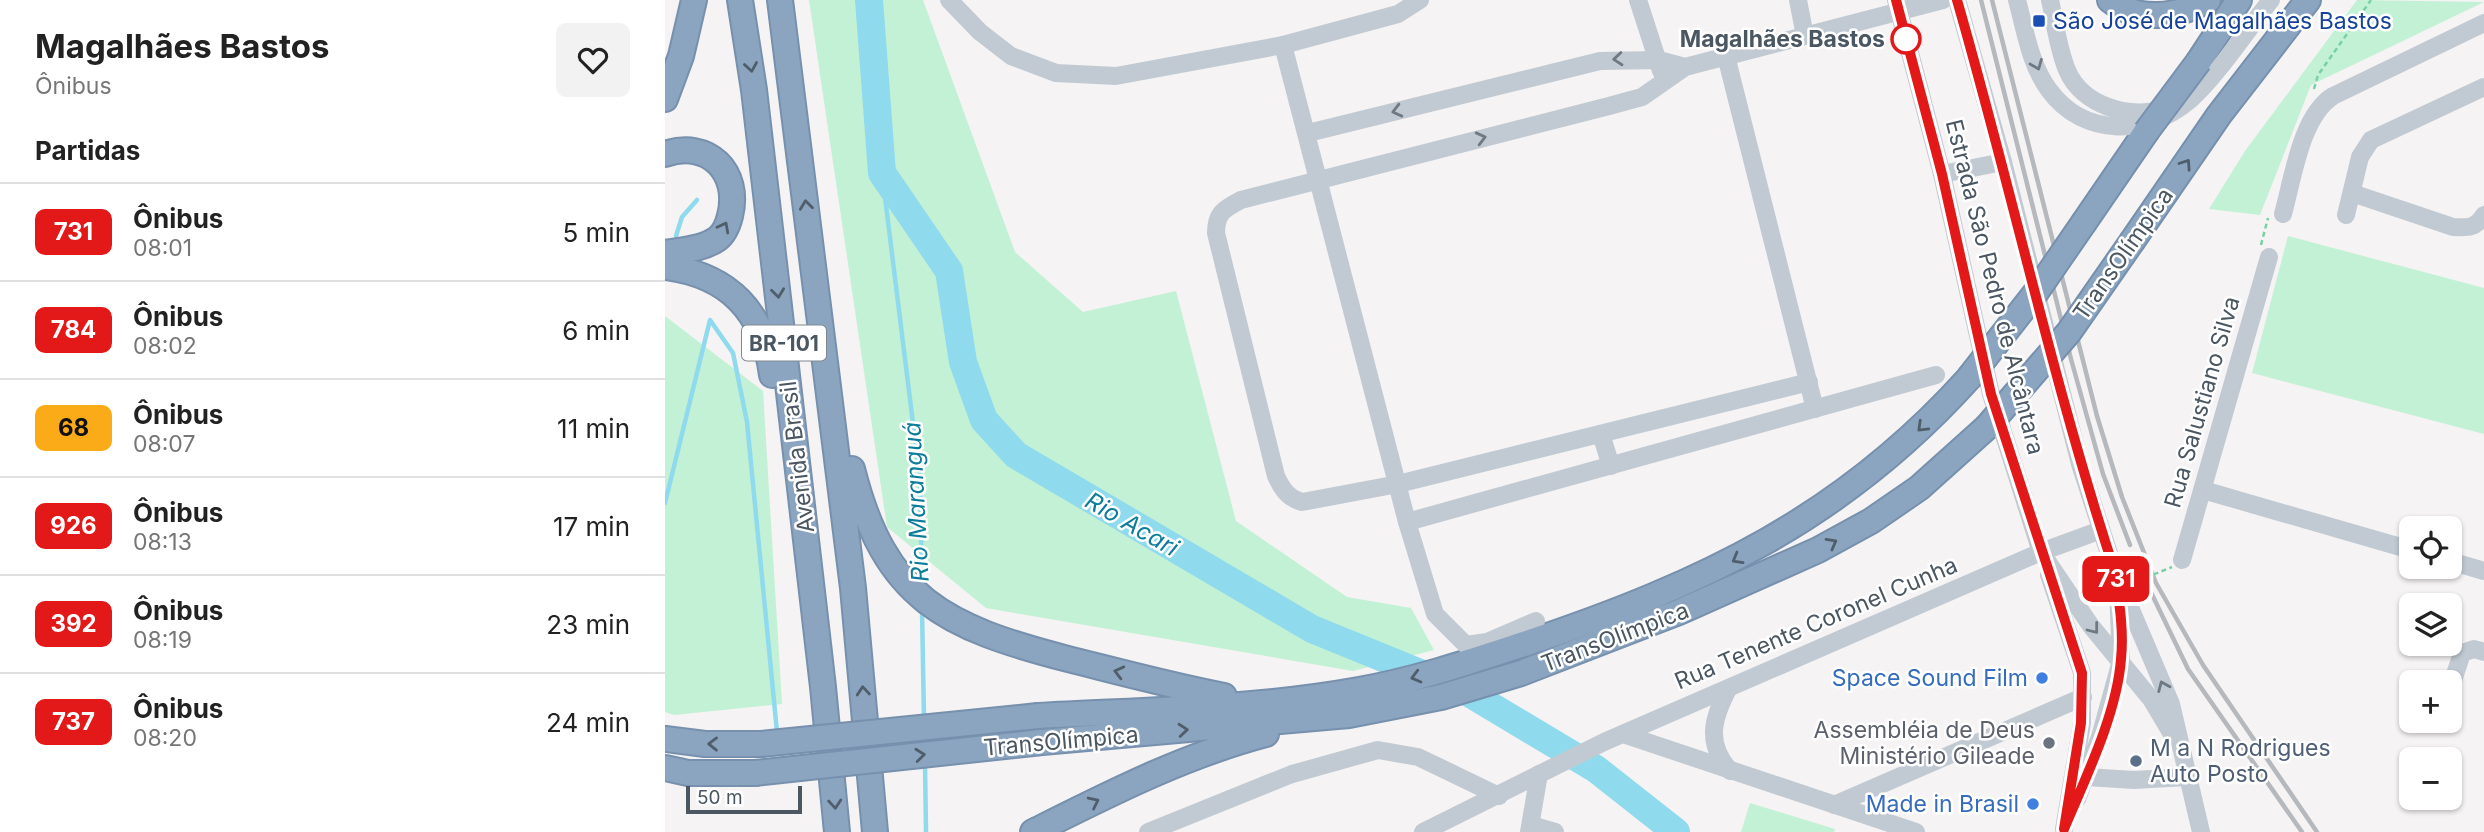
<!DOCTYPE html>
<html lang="pt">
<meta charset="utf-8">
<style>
body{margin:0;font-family:Inter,sans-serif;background:#f2f2f2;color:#222;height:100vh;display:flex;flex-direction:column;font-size:26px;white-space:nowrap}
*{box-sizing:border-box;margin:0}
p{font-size:23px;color:#767676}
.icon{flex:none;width:38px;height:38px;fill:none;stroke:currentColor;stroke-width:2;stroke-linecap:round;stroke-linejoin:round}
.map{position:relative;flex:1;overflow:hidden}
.sheet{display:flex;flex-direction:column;background:#fff;width:665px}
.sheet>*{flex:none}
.badge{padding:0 14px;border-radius:10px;font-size:24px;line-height:46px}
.controls{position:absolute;left:1734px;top:516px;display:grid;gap:14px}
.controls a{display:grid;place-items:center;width:63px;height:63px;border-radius:10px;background:#fff;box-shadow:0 2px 5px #0004;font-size:35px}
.scale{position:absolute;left:21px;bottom:18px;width:116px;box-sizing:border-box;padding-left:7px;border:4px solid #4a5661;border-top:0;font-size:19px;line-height:24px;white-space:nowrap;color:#4a5661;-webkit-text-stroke:5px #fff;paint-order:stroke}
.map>.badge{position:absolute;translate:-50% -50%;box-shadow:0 0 0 4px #fff}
h2{padding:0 35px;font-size:26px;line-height:63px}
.round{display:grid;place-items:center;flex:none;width:74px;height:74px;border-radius:10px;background:#f2f2f2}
.head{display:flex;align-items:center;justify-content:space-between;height:119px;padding:0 35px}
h1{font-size:33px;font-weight:700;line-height:52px}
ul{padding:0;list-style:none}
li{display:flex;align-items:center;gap:21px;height:98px;padding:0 35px;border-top:2px solid #e0e0e0}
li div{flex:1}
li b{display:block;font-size:26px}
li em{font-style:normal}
li .badge{min-width:77px;font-weight:700;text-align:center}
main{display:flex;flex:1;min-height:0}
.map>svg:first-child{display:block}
</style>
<main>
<section class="sheet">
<div class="head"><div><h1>Magalhães Bastos</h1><p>Ônibus</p></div><a class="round"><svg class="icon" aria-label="heart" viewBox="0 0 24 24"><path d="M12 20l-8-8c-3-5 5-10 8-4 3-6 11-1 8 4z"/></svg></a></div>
<h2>Partidas</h2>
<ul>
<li><span class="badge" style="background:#e31919;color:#fff">731</span><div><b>Ônibus</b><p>08:01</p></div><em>5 min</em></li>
<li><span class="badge" style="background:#e31919;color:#fff">784</span><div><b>Ônibus</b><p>08:02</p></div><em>6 min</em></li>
<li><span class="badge" style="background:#fbab18;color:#111">68</span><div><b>Ônibus</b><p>08:07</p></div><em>11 min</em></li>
<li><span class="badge" style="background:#e31919;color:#fff">926</span><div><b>Ônibus</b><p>08:13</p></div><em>17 min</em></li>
<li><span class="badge" style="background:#e31919;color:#fff">392</span><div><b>Ônibus</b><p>08:19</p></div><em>23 min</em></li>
<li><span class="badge" style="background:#e31919;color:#fff">737</span><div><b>Ônibus</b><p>08:20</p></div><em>24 min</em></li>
</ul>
</section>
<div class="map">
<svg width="1819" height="832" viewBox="0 0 1819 832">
<rect width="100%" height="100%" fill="#f5f3f3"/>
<!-- green -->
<g fill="#c3f1d5">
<path d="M144,0h114l92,252 68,60 93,-21 60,230 111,76 64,11 23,42 -81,21 -367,-63 -99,-81z"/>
<path d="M1692,0l127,2 -173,83 -51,130 -51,-6 36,-58z"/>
<path d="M1623,236l196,52v146l-232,-61z"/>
<path d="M0,316l98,75 19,313 -108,11 -9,-3z"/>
<path d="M1085,803l85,26 -1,3h-93z"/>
</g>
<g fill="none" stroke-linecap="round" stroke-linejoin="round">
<!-- stream -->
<g stroke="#90daee" stroke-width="4.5">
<path d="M217,173l38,307 2,103"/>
<path d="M11,236l6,-19 15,-17"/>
<path d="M0,503l45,-183 23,33 14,69 30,310"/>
<path d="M257,609l2,110"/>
<path d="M260,763l1,69"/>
</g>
<!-- river -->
<path stroke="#90daee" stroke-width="28" d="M204,0l13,173 67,98 14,91 21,58 32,35 296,174 157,64 127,76 80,63"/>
<!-- highway casing -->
<g stroke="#7690ad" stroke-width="28">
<g id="highway">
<path d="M75,0l14,90 69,597 14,145"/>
<path d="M115,0l73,588 22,244"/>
<path d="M1445,0c28,23 69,17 98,0"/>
<path d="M1534,61l40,-61"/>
<path d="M0,99l16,-43 13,-56"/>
<path d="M0,154c43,-15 76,18 65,62 -2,8 -6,18 -13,23 -14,10 -35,11 -52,14"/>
<path d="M1420,221l61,-89"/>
<path d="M1468,240l86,-125 89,-115"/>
<path d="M0,267c64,8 99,45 107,108"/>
<path d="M187,469c33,131 93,158 216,190 52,13 104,27 156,37"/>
<path d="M373,716c107,-6 216,-7 321,-26 57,-10 113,-29 168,-47 176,-59 316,-125 442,-265"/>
<path d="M0,739l40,5h56"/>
<path d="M377,742l307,-27 92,-18 80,-24 158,-61 139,-62 53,-29 48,-33 68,-61"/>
<path d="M0,768l23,5h67"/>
<path d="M368,832c76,-38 150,-76 233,-98"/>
</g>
</g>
<!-- path -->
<g stroke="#7ad0a6" stroke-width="2.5" stroke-dasharray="5 3.5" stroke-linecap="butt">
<path d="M1649,89l4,-14 53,-75"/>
<path d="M1596,245l7,-27"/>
</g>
<!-- minor -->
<g stroke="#c1cad2" stroke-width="18">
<path d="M284,0l31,32 31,24 45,17 60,3 167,-31 115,-31 22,-14"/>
<path d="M973,0l23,71"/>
<path d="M1133,0l7,36"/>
<path d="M1231,0l46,174 49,220 50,158 50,74 60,73 22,37"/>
<path d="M1292,0l46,162 77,302 35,108 56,132 30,128"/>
<path d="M1352,0c8,29 13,65 32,90 35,48 99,46 141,10 26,-23 58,-71 81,-100"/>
<path d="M1385,0c5,22 8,49 17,70 15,36 63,50 98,38"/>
<path d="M618,45l124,477 28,92 31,31 21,-3 49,-21"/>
<path d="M1061,56l89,353"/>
<path d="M643,133l292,-72 59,-1 26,7"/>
<path d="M1277,174l61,-12"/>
<path d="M1687,193l101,34c15,1 23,1 31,-12"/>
<path d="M1618,214c10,-36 18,-98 50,-118l151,-73"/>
<path d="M1681,215l14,-58 11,-17 113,-53"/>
<path d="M1144,382l-411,102 -96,18c-14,-4 -20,-13 -26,-26l-60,-243c0,-20 8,-24 25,-33l368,-94 33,-9 43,-30 258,-67"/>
<path d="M936,434l10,32"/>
<path d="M1538,490l208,60"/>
<path d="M742,522l529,-147"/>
<path d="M1517,560l87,-303"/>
<path d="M1785,561l34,10"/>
<path d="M1384,575l33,98v50l-18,106"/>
<path d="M1063,689c-16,31 -22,54 2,82"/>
<path d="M1785,690l12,-37 12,-4 10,3"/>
<path d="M958,734l293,98"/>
<path d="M1421,777l48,3 53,-3"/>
<path d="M1412,799l23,-62 21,-76 -3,-72"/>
<path d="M1169,805l249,-108"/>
<path d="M866,825l24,7"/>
<path d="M483,832l144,-58 86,-24 40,7 81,39"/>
<path d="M758,832l181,-90 437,-190 60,-22"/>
<path d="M864,832l10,-58"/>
</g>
<!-- highway -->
<use href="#highway" stroke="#8ba5c1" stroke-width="24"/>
<!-- rail -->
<g stroke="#b5b8bd" stroke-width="4.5">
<path d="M1316,0l90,359 32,115 27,71"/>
<path d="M1327,0l105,416 25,81 34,86 47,82 114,167"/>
<path d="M1480,580l43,89 114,163"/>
</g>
<!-- highway-bridge casing -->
<g stroke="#7690ad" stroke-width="28" stroke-linecap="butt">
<g id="highway-bridge">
<path d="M1481,132l53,-71"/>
<path d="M1304,378l65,-83 51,-74"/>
<path d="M1322,427l82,-95 64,-92"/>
<path d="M96,744l277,-28"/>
<path d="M90,773l287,-31"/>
</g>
</g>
<!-- path-bridge -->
<path stroke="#7ad0a6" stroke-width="2.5" stroke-dasharray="5 3.5" stroke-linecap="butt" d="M1465,584l42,-17"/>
<!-- highway-bridge -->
<use href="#highway-bridge" stroke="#8ba5c1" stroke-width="24"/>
</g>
<!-- one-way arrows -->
<defs><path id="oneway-chevron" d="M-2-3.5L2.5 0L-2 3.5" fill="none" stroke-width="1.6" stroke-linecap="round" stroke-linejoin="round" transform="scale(1.75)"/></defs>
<g stroke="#6e7983">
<use href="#oneway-chevron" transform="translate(953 59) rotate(175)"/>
<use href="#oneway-chevron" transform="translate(1372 65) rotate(68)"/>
<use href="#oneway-chevron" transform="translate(732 111) rotate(166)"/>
<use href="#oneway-chevron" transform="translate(816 138) rotate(-14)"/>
<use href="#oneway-chevron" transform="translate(1429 629) rotate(52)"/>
<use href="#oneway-chevron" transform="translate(1498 686) rotate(-113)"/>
</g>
<g stroke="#505e6b">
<use href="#oneway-chevron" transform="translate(86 67) rotate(81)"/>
<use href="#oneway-chevron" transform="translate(1521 164) rotate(-56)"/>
<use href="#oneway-chevron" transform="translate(141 205) rotate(-97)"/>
<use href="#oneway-chevron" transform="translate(59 227) rotate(-62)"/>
<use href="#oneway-chevron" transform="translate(113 293) rotate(83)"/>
<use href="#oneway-chevron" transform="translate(1257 427) rotate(136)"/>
<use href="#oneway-chevron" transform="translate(1167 543) rotate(-29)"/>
<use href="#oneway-chevron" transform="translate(1072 559) rotate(150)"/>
<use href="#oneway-chevron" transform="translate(454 672) rotate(-166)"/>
<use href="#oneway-chevron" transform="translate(751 677) rotate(165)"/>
<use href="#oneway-chevron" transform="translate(198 691) rotate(-95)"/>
<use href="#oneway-chevron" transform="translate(518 730) rotate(-5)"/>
<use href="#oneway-chevron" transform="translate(48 744) rotate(-179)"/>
<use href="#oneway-chevron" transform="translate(255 755) rotate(-6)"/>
<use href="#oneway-chevron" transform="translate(429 802) rotate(-26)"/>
<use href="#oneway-chevron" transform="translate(170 804) rotate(85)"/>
</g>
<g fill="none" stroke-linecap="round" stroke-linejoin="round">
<!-- line casing -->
<g stroke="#fff" stroke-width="16">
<path id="line" d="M1231,0l46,174 49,220 91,279 -1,50 -17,106c21,-50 53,-115 57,-170 3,-29 -2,-58 -6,-87 -62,-188 -103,-382 -158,-572"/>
</g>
<!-- line -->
<use href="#line" stroke="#e31919" stroke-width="10"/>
</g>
<!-- markers -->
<rect fill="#1a4fb4" stroke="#fff" stroke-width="2.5" x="1367" y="14" width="14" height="14" rx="3.5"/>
<circle fill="#fff" stroke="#e31919" stroke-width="3.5" cx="1241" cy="39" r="14"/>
<g fill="#3f7fe0" stroke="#fff" stroke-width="2.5">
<circle cx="1377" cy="678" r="7"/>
<circle cx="1368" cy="804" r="7"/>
</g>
<circle fill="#6b7280" stroke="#fff" stroke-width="2.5" cx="1384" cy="743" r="7"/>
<circle fill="#5c6f8a" stroke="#fff" stroke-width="2.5" cx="1471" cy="761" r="7"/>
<g text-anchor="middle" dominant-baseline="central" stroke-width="5" stroke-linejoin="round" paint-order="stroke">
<!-- shield labels -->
<rect fill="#fff" stroke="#808990" stroke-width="2" x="77" y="325.5" width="84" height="35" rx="5"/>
<g font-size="21" font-weight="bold" fill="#4a5661">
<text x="119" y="343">BR-101</text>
</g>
<!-- transit labels -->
<g font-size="23" fill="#164399" stroke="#fff" text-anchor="start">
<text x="1388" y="21">São José de Magalhães Bastos</text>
</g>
<!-- stop labels -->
<g font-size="23" font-weight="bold" fill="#4a5661" stroke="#fff" text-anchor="end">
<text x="1220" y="39">Magalhães Bastos</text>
</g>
<!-- street labels -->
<g font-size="23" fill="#4a5661" stroke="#fff">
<text transform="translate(1458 254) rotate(-55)">TransOlímpica</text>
<text transform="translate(1330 287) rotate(76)">Estrada São Pedro de Alcântara</text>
<text transform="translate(1537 402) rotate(-74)">Rua Salustiano Silva</text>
<text transform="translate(132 457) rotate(-97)">Avenida Brasil</text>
<text transform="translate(1151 623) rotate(-23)">Rua Tenente Coronel Cunha</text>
<text transform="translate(950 637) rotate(-21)">TransOlímpica</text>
<text transform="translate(396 741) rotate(-5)">TransOlímpica</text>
</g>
<!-- shop labels -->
<g font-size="23" fill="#366cbe" stroke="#fff" text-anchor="end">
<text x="1363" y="678">Space Sound Film</text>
<text x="1354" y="804">Made in Brasil</text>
</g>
<!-- worship labels -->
<g font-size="23" fill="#5b616d" stroke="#fff" text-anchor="end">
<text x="1370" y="730">Assembléia de Deus<tspan x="1370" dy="26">Ministério Gileade</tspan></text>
</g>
<!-- service labels -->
<g font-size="23" fill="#4e5e75" stroke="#fff" text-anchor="start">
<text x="1485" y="748">M a N Rodrigues<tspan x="1485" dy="26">Auto Posto</tspan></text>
</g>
<!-- water labels -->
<g font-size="24" font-style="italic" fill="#0c7c9b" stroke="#fff">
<text transform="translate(251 502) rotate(-93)">Rio Maranguá</text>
<text transform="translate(467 524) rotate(30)">Rio Acari</text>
</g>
</g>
</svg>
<div class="controls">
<a><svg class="icon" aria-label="locate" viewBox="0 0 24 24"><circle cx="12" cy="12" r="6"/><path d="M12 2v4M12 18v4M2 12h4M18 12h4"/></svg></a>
<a><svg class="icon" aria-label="layers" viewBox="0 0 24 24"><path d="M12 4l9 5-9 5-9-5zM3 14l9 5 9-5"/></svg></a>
<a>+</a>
<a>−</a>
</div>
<div class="scale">50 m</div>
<b class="badge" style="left:1451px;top:579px;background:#e31919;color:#fff">731</b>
</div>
</main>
